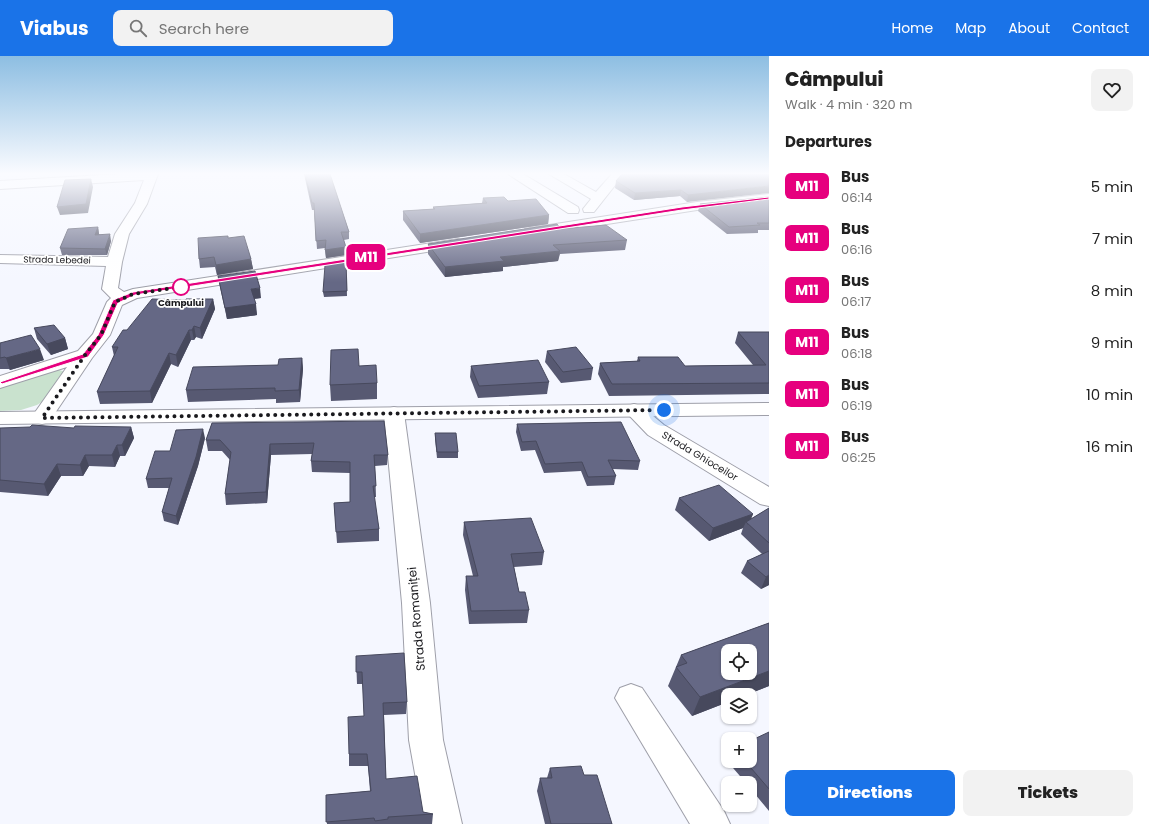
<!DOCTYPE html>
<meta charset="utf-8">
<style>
body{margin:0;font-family:Poppins,sans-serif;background:#f2f2f2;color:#222;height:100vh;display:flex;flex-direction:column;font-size:15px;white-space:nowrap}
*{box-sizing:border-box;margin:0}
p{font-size:13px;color:#767676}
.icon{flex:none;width:22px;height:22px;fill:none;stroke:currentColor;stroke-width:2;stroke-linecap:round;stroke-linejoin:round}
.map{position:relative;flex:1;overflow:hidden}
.panel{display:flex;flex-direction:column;background:#fff;width:380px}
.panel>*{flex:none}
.badge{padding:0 8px;border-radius:6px;font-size:14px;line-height:26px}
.tools{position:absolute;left:721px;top:588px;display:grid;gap:8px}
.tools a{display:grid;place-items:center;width:36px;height:36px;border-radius:8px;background:#fff;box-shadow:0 1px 3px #0004;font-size:20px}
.you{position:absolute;width:20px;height:20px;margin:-10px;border:3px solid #fff;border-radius:50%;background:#1a73e8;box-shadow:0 0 0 6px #1a73e833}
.map>.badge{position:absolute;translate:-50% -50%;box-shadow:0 0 0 2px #fff}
h2{padding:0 16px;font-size:15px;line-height:36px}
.round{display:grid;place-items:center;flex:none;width:42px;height:42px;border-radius:8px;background:#f2f2f2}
.head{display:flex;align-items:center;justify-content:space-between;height:68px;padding:0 16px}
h1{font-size:19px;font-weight:800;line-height:30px}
.primary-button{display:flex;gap:8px;margin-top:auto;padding:8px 16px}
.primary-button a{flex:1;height:46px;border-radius:8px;background:#1a73e8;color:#fff;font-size:16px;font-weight:800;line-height:46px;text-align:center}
.primary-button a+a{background:#f2f2f2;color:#222}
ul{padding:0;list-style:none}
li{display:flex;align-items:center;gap:12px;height:52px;padding:0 16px}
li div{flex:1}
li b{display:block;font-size:15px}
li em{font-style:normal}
li .badge{min-width:44px;font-weight:700;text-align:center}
header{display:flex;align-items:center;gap:24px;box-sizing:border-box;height:56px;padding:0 20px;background:#1a73e8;color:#fff}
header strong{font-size:19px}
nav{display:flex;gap:22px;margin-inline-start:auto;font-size:14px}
.search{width:280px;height:36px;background:#f2f2f2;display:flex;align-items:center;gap:10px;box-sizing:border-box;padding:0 14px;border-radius:8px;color:#767676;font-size:15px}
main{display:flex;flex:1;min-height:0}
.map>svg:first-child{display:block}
</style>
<header>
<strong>Viabus</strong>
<div class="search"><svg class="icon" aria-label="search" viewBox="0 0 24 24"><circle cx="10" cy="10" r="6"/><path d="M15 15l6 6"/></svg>Search here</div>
<nav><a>Home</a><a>Map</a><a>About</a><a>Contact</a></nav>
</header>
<main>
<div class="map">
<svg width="769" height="768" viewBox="0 0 769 768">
<rect width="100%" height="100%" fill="#f5f7ff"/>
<!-- green -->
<path fill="#c9e2ce" d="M54,313l9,2 2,5 -15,21 -13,8 -16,5 -21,1v-25z"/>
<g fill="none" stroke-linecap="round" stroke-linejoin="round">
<!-- minor casing -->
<g stroke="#9e9fa9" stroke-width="2">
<g id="minor">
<path d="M120,118h38l-11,30 -18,30 -7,28 -4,26 6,4 9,-3 325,-50 5,1 2,3 -2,3 -5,1 -321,51 -15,7 -12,30 -18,23 -43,64 -7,2 -7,-2 -4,-4 36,-51 -67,21v-12l78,-25 15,-17 14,-32 4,-4 -9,-9 4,-23 -106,-3v-8l108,2 7,-23 20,-31 9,-23 -144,9v-8z"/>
<path d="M508,118h15l55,33 1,3 -1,3h-10z"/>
<path d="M549,118h15l32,18 16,-18h12l-30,38h-10l-1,-3 8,-10z"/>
<path d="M769,138v8l-72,8 -167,26 -5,-1 -2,-3 2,-3 5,-1 167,-26z"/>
<path d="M634,348l7,2 23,19 105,62v19l-9,-2 -112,-69 -24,-25 3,-4z"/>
<path d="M394,351l7,2 3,4 26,190 13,137 19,84h-38l-15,-84 -7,-137 -18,-190 3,-4z"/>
<path d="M631,628l11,4 82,123 6,13h-40l-75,-126 5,-10z"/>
</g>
</g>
<!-- tertiary casing -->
<g stroke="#9e9fa9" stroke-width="2">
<path id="tertiary" d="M769,347v12l-769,9v-12z"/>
</g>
<!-- minor -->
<use href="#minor" fill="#fff" fill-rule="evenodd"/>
<!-- tertiary -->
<use href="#tertiary" fill="#fff" fill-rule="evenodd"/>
</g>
<!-- wall -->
<g fill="#575972">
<path d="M304,118h26l19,58v7l-5,1 2,15 -20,3 -1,-10 -8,1 -3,-39h-2z"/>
<path d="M769,118l-82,28 -7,-6 -46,4 -19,-12 1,-7z"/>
<path d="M769,141v33h-11v3l-31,1 -29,-23 2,-7z"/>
<path d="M483,142l25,3 41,14 -1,9 -128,19 -17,-23v-9l30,-2v-2l49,-4z"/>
<path d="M98,171l1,7 12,7 -4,14h-45l-2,-7z"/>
<path d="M561,173l66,11 -2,10 -65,4 -2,7 -55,6v4l-58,6 -17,-23v-10z"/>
<path d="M228,182l23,21 2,10 -36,6 -2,-8 -15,1 -1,-9z"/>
<path d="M346,206l1,34 -23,1 -1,-5z"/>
<path d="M218,220l43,22 -7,1 3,16 -30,4 -7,-32z"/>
<path d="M213,243l2,10 -13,30 -6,-2 -2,3h-3l-13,27 -7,-3 -19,39 -52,1 -3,-12 17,-36 -2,-9 15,-17z"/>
<path d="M34,272l31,10 3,11 -17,6 -14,-16z"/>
<path d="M738,276h31v62l-160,2 -11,-22 2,-11 37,-2 1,-4 47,9 68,-1 -18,-22z"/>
<path d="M0,287l44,17 -34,10 -1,-1h-9z"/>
<path d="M547,295l46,17 -2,12 -30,3 -16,-21z"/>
<path d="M302,302l1,11 -3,33 -24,1v-4l-88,3 -2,-12 92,-25z"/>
<path d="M359,310l18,17v16l-46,2 -1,-16z"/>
<path d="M471,310l78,16 -2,12 -69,4 -8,-21z"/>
<path d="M212,367l176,32 -1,10 -12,1 1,31h-2l5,32v12l-42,2 -3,-40 16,-1v-29l-38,-1 -1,-11 1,-7 -41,1 -4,48 -41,2 -1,-11 5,-34 -8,-9h-14l-2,-11z"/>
<path d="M517,368l123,37 -2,9 -25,-1 3,7 -2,9 -27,1 -6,-15 -37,2 -9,-23 -14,1 -5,-19z"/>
<path d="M131,371l3,11 -9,18h-5l-5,11 -26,-1 -6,10h-22l-13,20 -48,-4v-64h74z"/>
<path d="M435,377l23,19v6h-21l-2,-19z"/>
<path d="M205,382l-7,28 -20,59 -14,-4 -2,-9 7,-24h-21l-2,-9 24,-28z"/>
<path d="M679,442l74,16 -2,5 18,-11v77l-8,4 -20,-16 6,-12 15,-7 -21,-20 2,-6 -34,13 -34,-31z"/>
<path d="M464,466l80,30 -2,13 -28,2 5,25 10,18 -2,13 -58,1 -4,-34 1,-14h7l-10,-41z"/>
<path d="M769,567v63l-23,9h-18v7l-36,14 -24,-30 13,-31z"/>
<path d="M356,600l51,46 -1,12 -22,1 2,64 37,33 10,2 -1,10h-105l-1,-29 44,-4 -2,-25h-19v-12l15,-38 -1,-32h-6z"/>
<path d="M769,676v79l-19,-23v-5h-4l-19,-22 1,-1v1h22z"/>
<path d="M550,712l34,7 28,49h-67l-8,-33 3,-13h7z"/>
</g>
<!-- shaded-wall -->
<g fill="#47495d">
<path d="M91,123l2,8 -5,26 -28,2 -3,-8z"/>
<path d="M769,130v7l-82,9 1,-7z"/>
<path d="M681,134l-1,6 -46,4 1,-7z"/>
<path d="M549,159l-1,9 -128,19v-9z"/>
<path d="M98,171l1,7 -2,7 -2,-6z"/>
<path d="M110,178l1,7 -4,14 -2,-6z"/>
<path d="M346,191v8l-20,3 -1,-8z"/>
<path d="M560,195l-2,10 -55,6v4l-58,6v-10l55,-10z"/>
<path d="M251,203l2,10 -36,6 -1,-10z"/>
<path d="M260,232l1,10 -9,1 -1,-10z"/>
<path d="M213,243l2,10 -13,30 -2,-11z"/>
<path d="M256,248l1,11 -30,4 -2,-11z"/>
<path d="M194,270l2,11 -2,3 -2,-10z"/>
<path d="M189,274l2,10 -13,27 -2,-12z"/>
<path d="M65,282l3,11 -17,6 -4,-11z"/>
<path d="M40,293l4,11 -34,10 -4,-12z"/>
<path d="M169,297l2,11 -19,39 -2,-12z"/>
<path d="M302,302l1,11 -3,33 -1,-12z"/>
<path d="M131,371l3,11 -9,18 -3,-11z"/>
<path d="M203,373l2,9 -7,28 -20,59 -2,-9z"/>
<path d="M270,388l1,11 -4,48 -1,-11z"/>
<path d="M117,389l3,11 -5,11 -3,-12z"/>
<path d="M85,399l4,11 -6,10 -3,-11z"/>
<path d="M57,408l4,12 -13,20 -4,-12z"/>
<path d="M753,458l-5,11 -2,-3 -3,6 -34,13 4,-13z"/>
<path d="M769,519v10l-8,4 5,-12z"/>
<path d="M769,615v15l-23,9h-18v7l-36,14 8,-19z"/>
</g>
<!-- building -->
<g fill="#656885" stroke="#47495d" fill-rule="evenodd">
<path d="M305,118h25l19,58h-8l5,15 -21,3 1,-10 -10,1 -2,-38h-2z"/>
<path d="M622,118h147v12l-81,9 -7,-5 -46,3 -19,-12z"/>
<path d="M91,123l-5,25 -29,3 8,-27z"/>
<path d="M504,141l4,4 28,-2 13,16 -129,19 -17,-23 32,-2 -2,-2 54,-4 -4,-5z"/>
<path d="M769,141v26h-12l3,2 -31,2 -29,-23z"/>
<path d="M557,168l4,5 45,-4 21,15 -74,5 7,6 -60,6 4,4 -59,6 -17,-23z"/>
<path d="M98,171l-3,8 15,-1 -5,15 -45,-1 8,-19z"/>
<path d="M228,180v2l16,-2 7,23 -35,6 -2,-8 -15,2 -1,-21z"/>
<path d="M346,206l1,29 -24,1 2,-27z"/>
<path d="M255,215l5,17 -9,1 5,15 -31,4 -7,-32z"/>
<path d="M152,243l34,1v-1h27l-13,29 -6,-2 -2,4h-3l-13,25 -7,-2 -19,38 -53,1 21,-45h-6l11,-17h4z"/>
<path d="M54,269l11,13 -18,6 -13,-16z"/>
<path d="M738,276h31v51l-157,1 -12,-21 40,-2 -2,-4h40l7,9 81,-1z"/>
<path d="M31,279l9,14 -34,9 -1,-1 -5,1v-15z"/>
<path d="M576,291l17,21 -30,4 -16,-21z"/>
<path d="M358,293l1,17 17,-1 1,18 -47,2 1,-35z"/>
<path d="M302,302l-3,32 -24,1v-3l-89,2 7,-23 85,-2 1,-6z"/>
<path d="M538,304l11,22 -70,4 -8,-20z"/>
<path d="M384,365l4,34h-14l2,31h-3l6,43 -43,3 -2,-29 16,-1v-40l-39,-1 3,-18 -44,1 -4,48 -41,2 6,-42 -11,-12h-14l6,-17z"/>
<path d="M621,366l19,39 -32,-1 8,16 -28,1 -6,-15 -37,2 -9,-23 -14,1 -5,-18z"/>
<path d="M32,369l42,3 1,-2 56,1 -9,18h-5l-5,10h-27l-5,10 -23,-1 -13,20 -44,-4v-52l30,-1z"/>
<path d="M203,373l-7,28 -20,59 -14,-4 10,-34 -26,1 9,-28h15l6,-21z"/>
<path d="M435,377h21l2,19h-21z"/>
<path d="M719,429l34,29 -40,14 -34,-30z"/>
<path d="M769,452v35l-23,-21z"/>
<path d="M531,462l13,34 -33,2 8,38h6l4,18 -58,1 -5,-35h12l-14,-54z"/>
<path d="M769,495v24l-3,2 -19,-16z"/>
<path d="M769,567v48l-69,26 -24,-30 11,-4 -6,-8zM728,595h22v22h-22z"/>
<path d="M404,597l3,49 -24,1 3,76 31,-3 6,36 10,2 -45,3v2l-13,2 -1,-3 -48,4v-27l45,-4 -4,-37h-18l-1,-37 16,-1 -2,-44h-6v-16z"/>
<path d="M769,676v57l-24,-28h5v-20z"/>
<path d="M581,710l3,9h13l15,49h-61l-11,-46h12l-2,-10z"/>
</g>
<!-- sky -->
<linearGradient id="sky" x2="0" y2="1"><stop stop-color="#8dbee2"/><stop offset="0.52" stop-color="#fafbff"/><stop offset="1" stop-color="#fafbff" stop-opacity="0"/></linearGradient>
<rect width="769" height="226" fill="url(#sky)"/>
<!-- line -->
<path fill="#e6007e" stroke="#fff" d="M769,141v2l-87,11 -547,85 -17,8 -14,32 -16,22 -86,27 -2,-2 83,-28 15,-19 15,-35 20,-8 549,-85z"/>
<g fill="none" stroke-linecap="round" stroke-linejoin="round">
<!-- walk -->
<path stroke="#1a1a1e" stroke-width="4" stroke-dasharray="0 7.2" d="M181,231l-48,7 -18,8 -14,33 -16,20 -43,63 622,-8"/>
</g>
<!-- markers -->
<circle fill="#fff" stroke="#e6007e" stroke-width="2" cx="181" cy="231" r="8"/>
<g text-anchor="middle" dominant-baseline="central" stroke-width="3.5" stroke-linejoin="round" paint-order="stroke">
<!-- far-street labels -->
<g font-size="9" fill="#1a1a1e" stroke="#fff">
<text transform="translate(57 204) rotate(1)">Strada Lebedei</text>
</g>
<!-- far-stop labels -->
<g font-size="9" font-weight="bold" fill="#1a1a1e" stroke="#fff">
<text x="181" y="247">Câmpului</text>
</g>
<!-- street labels -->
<g font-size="10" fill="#1a1a1e" stroke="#fff">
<text transform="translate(700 400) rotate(31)">Strada Ghioceilor</text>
</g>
<!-- near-street labels -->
<g font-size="12" fill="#1a1a1e" stroke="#fff">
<text transform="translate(416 563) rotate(-95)">Strada Romaniței</text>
</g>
</g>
</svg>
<div class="tools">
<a><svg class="icon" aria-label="locate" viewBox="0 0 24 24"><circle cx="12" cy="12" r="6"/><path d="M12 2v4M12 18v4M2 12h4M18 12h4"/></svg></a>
<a><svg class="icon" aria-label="layers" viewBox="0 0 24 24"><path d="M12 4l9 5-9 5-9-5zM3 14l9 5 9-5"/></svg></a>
<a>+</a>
<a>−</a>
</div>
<div class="you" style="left:664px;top:354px"></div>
<b class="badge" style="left:366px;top:201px;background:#e6007e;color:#fff">M11</b>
</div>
<section class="panel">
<div class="head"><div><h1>Câmpului</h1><p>Walk · 4 min · 320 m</p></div><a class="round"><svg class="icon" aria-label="heart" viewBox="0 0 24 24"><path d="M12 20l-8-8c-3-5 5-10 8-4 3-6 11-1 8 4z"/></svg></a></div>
<h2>Departures</h2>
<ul>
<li><span class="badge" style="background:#e6007e;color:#fff">M11</span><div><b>Bus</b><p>06:14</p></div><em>5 min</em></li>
<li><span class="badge" style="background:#e6007e;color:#fff">M11</span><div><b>Bus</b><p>06:16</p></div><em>7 min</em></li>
<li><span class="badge" style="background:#e6007e;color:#fff">M11</span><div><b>Bus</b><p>06:17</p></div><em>8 min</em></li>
<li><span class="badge" style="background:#e6007e;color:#fff">M11</span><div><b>Bus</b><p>06:18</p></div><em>9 min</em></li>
<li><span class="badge" style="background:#e6007e;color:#fff">M11</span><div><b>Bus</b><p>06:19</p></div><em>10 min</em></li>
<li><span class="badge" style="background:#e6007e;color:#fff">M11</span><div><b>Bus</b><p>06:25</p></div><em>16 min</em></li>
</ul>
<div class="primary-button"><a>Directions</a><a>Tickets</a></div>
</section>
</main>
